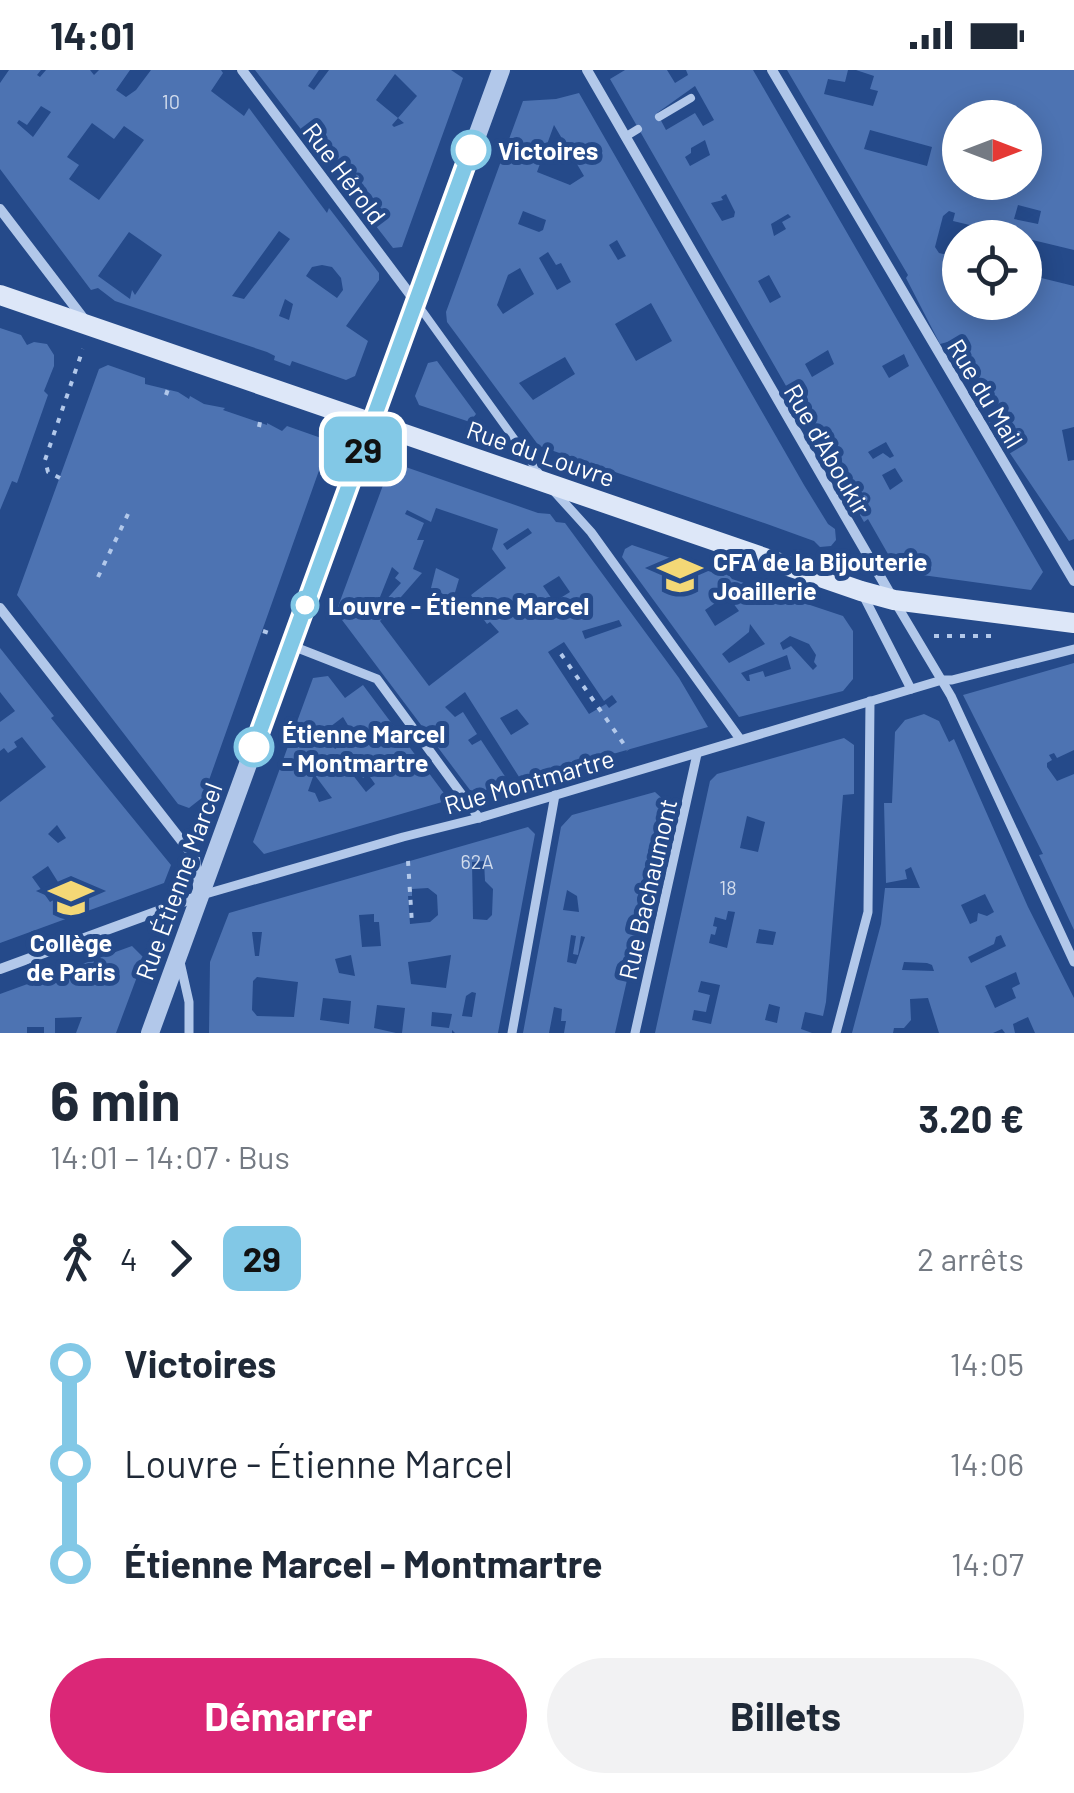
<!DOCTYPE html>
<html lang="fr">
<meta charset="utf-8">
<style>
body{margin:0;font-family:Barlow,sans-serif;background:#f2f2f3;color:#1f2937;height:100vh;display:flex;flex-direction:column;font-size:38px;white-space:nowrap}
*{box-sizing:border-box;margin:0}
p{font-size:32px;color:#747a83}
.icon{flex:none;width:55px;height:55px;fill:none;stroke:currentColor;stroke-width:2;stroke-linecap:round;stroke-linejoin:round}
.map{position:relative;height:963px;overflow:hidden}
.sheet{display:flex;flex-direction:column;background:#fff;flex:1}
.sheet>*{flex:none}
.badge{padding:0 20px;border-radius:15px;font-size:35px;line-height:65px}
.needle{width:65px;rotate:90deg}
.fabs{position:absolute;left:942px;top:30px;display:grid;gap:20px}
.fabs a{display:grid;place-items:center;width:100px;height:100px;border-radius:50%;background:#fff;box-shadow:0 5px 25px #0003;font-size:50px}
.map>.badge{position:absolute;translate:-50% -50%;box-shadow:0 0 0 5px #fff}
.legs{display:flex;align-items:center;gap:15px;height:110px;padding:0 50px;font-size:32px}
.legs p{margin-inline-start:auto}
.headline{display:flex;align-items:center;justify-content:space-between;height:170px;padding:0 50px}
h1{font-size:55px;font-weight:700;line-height:75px}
.button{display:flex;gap:20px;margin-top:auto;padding:20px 50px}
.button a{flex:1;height:115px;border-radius:60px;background:#db2777;color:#fff;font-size:40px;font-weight:700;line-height:115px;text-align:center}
.button a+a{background:#f2f2f3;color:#1f2937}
ul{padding:0 50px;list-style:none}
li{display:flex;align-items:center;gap:35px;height:100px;font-size:38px}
li i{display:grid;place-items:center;width:15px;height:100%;margin:0 12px;background:currentColor}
li i::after{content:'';width:25px;height:25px;margin:-12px;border:8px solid;border-radius:50%;background:#fff}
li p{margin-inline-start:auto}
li:first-child i{background:linear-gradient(#0000 50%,currentColor 0)}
li:last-child i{background:linear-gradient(currentColor 50%,#0000 0)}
.status{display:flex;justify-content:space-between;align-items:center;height:70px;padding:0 50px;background:#fff;direction:ltr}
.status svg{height:28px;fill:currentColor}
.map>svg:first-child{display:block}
</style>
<div class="status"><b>14:01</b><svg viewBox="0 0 49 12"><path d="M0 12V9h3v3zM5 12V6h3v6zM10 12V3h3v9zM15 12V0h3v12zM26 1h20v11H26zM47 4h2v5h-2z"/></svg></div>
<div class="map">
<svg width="1074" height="963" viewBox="0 0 1074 963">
<rect width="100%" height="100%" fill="#254a8a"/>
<!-- building -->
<g fill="#4d73b2" fill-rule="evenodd">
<path d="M9,0h32l-4,5 3,2 6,-7h44l4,5 5,-5h31l-14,20 10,7 10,-7 15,-20h70l2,3 -12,18 33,25 5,-8 78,105 2,-5 50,65v7l-33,46 22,15 -13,35 -9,4 -54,-19 -2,5 -16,-6 1,-4 -8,-4 -152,-51 -17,-13 -7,2 -91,-121v-86zM41,36l10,6 -18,25 -16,-14 2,-3 8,5zM92,53l22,16 10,-13 20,14 -45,60 -30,-21 10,-14 -12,-8zM279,161l11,8 -46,60 -12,-3zM129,162l33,23 -27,40 -3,-5 -2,9 -32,-23zM322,195l10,2 9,11 2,12 -6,8 -31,-22 6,-9zM285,229l8,5 -4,16 -10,-4z"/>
<path d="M255,0h64l-11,16 6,4 15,-20h122l12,8 -61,169 -9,1zM395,4l22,22 -19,22 6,5 -10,4 -2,-2 6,-7 -22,-18z"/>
<path d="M625,0h42l8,13 13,-8 -2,-5h67l290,502 -12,18 -116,-16 -19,-6 -28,-49 -4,3 -254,-443zM695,16l19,34 -11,6 -8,-13 -29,17 -9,-17zM705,70l5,15 -20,11 -5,-9 6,-4v-5zM726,124l9,18 -1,5 -12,4 -11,-18 12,-3 -2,-3zM788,144l3,3 -9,5 4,7 -12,7 -3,-12zM769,205l12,22 -11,6 -12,-22zM828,280l6,14 -22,13 -7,-13zM904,284l5,12 -20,12 -7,-12zM886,372l8,14 -4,2 -7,-5 -10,6 -5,-7zM895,398l8,13 -13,9 -8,-15z"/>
<path d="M787,0h61l-3,12 -17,-3 -4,15 49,12 5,-15 -8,-2 4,-13 -18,-6h218v180l-121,-29 2,-8 -6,-2 -6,5 -8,31 4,6 21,5v44h65v-28l49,12v141l-12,3 6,31 6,-1v79l-5,2 -80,-119 8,-12 -42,-70 -15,4 -34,-66 2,-3zM960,48h65v64h-65zM870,60l62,17 -5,19 -63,-17zM1018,135l23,6 -3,13 -24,-5z"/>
<path d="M579,23l225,392 24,39 7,5 1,11 -5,6 -11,1 -6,-6 -47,-17 -228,-78 -92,-124 -1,-10 77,-211 33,-2zM554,55l30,51 -14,9 -33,-13zM523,141l23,9 -3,10 -4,2 -21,-8zM617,170l9,16 -8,4 -9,-15zM548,182l8,13 5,-2 10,19 -14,8 -18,-32zM520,198l14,26 -31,20 -6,-9 11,-30zM651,233l21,38 -36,20 -21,-37zM565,287l10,17 -42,26 -14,-17z"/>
<path d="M0,258l21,7 6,10 7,-3 13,2 7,11v11l-10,25 4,4 -31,88 -5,-2 -12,29z"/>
<path d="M437,291l39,53 -6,8 -51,-17 -4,-9 13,-33z"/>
<path d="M108,295l37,13v6l33,8 11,7 1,-3 14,8 21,4 -2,2 44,15v-2l15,8 5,-5 37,13 3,9 -124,349 -14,11 -11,-4 -161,-209 82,-226z"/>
<path d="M397,394l141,49 12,1 6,8 9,1 114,155 29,49 -187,53 -56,-88 -20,15 10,10 8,-5 14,22 -9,6 4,5 9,-5 29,44 -33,8 -7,-2 -134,-178 53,-143zM436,438l62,21 -6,20 14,19 -35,27 6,9 -3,2 13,18 3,-2 9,10 -70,54 -49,-65 42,-48 -9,-4 11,-29h-7l7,-17 -19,-9 2,-4 24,12zM528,458l4,5 -25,17 -4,-6zM392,497l7,6 -4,5 6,5 -16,18 -5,-4zM559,506l11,16 -16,10 -11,-16zM619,550l3,6 -37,13 -3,-8zM564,572l40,59 8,-6 5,7 -8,6 -3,-4 -17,10 -41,-62zM517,639l12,15 -18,11 -11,-17z"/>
<path d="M632,475l91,31 4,-3 5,6 111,37 10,15v48l-10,12 -104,26 -117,-160 3,-8zM727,525l12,16 -24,15 -10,-16zM750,554l15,20 -36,19 -7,-9 27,-22zM790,566l19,8 7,11 -2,7 3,4 -4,4 -22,-24 -8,4 -3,-7zM787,585l4,14 -26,8 -2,-6 -14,4 1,6h-3l-6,-8z"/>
<path d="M436,498l23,11 -6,20 -22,-11z"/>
<path d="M0,578l54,68 -3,2 120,147 -7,18 -164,60v-141l46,-35 -24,-30 -8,5 3,5 -9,6 -4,-5 -4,3v-29l15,-11 -15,-19zM57,755l9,13 -8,5 -10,-9zM48,796l15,24v5l-13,7 -18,-25z"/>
<path d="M1074,593v87l-17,8 -3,-5 -5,2 3,5 -5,3v4l10,14 17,-7v156l-35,-75 4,-1 -80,-159z"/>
<path d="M328,606l17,22 18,-13 86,115 -185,54 -11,-12 60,-164zM343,647l9,15v6l-17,11 -13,-16zM352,690l11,18 5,-4 7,10 -9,8 -21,-27zM314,704l18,24 -13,4 -4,-9 -7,-2z"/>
<path d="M924,644l15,7 10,21 5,-3 74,168 46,91v35h-39l-7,-16 -15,7 2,9h-10l-3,-4 -9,4h-54l-11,-35 -18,1 1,21 -7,8h-10l-1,5h-41l29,-109 4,-36h35l-9,-21 -6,3 2,9 -21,4 -2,-80h8l3,-71 10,-12zM985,824l9,18 -7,4 -9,-3 -1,8 -7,3 -9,-19zM1001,865l5,11 -35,17 -3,-6 26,-13 2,-7zM904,892l23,1 5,2 2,6 -32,-1zM1016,902l4,12 -8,4 4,10 -21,10 -10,-22z"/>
<path d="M844,668l10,7v49l-11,1 -17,207 -3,14 -18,-4 -4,17 11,4h-157l55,-252 7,-7zM747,746l18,6 -7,30 -18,-4zM728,841l7,1 -8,36 -18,-5 2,-9 4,1 2,-8 -4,-1 2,-9 11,3zM759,859l17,3 -3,13 -17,-2zM701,911l19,4 -9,39 -19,-4 2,-10 12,2 2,-9 2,-8 -12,-3zM769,934l11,3 -3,16 -12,-3z"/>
<path d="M655,722l12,11 -52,230h-51l2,-12h-5l1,-12 -8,-2 -5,26h-26l38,-206 11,-12zM567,820l10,6 2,16 -16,-2zM571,865l5,1 -3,18 5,1 3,-19 4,1 -9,27 -9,-2z"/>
<path d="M528,757l7,7 -37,199h-43l-3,-3v3h-50l3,-25 -28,-3 -3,23 22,5h-187l1,-71 19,-49zM484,791l1,20 8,8 -1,26 -5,5 -14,-1 -1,-57zM428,818l9,7 1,20 -8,7 -20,2 -2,-28h4v-7zM374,844v8h5l2,24 -19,1 -3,-32zM252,862h10l-3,24h-4zM351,885l4,21 -16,-3 -4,-14zM451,885l-5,33 -35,-4 -3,-22zM257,907l41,5 -4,35 -37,-1 -5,-6 1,-29zM472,922l4,1 -4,24 -10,-1 4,-20zM323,928l28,3 -2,23 -29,-4zM432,942l20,2 -3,14 -18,-2z"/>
<path d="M132,876l12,12 -28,75h-40l6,-16 -27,1v15h-11v-6h-17v6h-27v-39z"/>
</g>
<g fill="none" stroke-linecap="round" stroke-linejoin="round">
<!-- path -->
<g stroke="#b2c8ea" stroke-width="4" stroke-dasharray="5 8" stroke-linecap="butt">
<path d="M166,325l3,-9"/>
<path d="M259,357l2,-10"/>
<path d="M60,408l-12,-6 -3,-12 38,-111"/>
<path d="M98,507l30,-63"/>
<path d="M263,561l6,2"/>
<path d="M934,566h65"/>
<path d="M561,584l67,96"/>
<path d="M408,791l4,63"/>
</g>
<!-- service -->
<g stroke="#b2c8ea" stroke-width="8">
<path d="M659,47l32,-19"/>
<path d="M625,67l13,-8"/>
<path d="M418,235l123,171"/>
</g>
<!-- pedestrian -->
<g stroke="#b2c8ea" stroke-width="9">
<path d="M552,419l39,43 149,207"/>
<path d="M862,523l49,96"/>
<path d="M895,532l56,94 123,266"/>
<path d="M290,575l87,34 102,139"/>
<path d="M202,825l201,-58 76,-19 463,-138h10l122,-31"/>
<path d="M180,892l9,40v31"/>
<path d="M512,963l43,-238"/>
<path d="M635,963l62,-279"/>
<path d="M836,963l32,-121 2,-211"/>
</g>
<!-- minor -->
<g stroke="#b2c8ea" stroke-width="10">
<path d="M242,0l173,231"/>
<path d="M587,0l305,527"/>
<path d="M772,0l302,511"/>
<path d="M0,139l84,110"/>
<path d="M0,538l195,250 4,38 -199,73"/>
</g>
<!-- tertiary -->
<path stroke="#b2c8ea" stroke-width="18" d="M150,963l351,-963"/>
<!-- secondary -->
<path stroke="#dde7f8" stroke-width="20" d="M0,225l861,296 33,9 180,23"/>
</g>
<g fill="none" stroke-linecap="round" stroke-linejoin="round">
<!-- line-1 casing -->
<g stroke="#fff" stroke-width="22">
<path id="line-1" d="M254,677l217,-597"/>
</g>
<!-- line-1 -->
<use href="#line-1" stroke="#82c8e6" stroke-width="15"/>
</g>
<!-- icons -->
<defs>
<g id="university-bare" transform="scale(3.45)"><path d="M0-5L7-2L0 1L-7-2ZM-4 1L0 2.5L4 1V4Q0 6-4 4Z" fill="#f4d876" stroke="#254a8a" stroke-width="2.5" paint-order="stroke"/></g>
</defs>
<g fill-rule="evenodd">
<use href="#university-bare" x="680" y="505"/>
<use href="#university-bare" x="71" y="828"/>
</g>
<!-- markers -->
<g fill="#fff" stroke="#82c8e6" stroke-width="5">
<circle cx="471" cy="80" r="18"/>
<circle cx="305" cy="535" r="12"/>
<circle cx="254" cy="677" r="18"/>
</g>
<g text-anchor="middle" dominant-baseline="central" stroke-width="10" stroke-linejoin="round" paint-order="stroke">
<!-- number labels -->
<g font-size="20" fill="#d2dcec">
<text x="171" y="31">10</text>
<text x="477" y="791">62A</text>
<text x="728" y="817">18</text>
</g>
<!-- stop labels -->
<g font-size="25" font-weight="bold" fill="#fff" stroke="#254a8a" text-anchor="start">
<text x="498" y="80">Victoires</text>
<text x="328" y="535">Louvre - Étienne Marcel</text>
<text x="282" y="663">Étienne Marcel<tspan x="282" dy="29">- Montmartre</tspan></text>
</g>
<!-- street labels -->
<g font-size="25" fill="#fff" stroke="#254a8a">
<text transform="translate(345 103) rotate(53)">Rue Hérold</text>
<text transform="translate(986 323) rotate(59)">Rue du Mail</text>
<text transform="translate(828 379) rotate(60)">Rue d'Aboukir</text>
<text transform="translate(541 383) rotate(19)">Rue du Louvre</text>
<text transform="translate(529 711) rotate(-16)">Rue Montmartre</text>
<text transform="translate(178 811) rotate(-70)">Rue Étienne Marcel</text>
<text transform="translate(647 819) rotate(-77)">Rue Bachaumont</text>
</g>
<!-- poi labels -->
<g font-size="25" font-weight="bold" fill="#fff" stroke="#254a8a" text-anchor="start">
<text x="713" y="491">CFA de la Bijouterie<tspan x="713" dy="29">Joaillerie</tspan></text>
<text x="71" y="872" text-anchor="middle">Collège<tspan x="71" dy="29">de Paris</tspan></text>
</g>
</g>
</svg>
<div class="fabs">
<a><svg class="needle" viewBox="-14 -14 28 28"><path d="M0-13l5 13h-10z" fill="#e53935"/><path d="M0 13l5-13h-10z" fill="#747a83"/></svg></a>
<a><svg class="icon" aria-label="locate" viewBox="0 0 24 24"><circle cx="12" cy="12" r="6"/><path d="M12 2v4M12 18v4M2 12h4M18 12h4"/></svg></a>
</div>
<b class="badge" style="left:363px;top:379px;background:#82c8e6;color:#111">29</b>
</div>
<section class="sheet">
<div class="headline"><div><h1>6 min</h1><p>14:01 – 14:07 · Bus</p></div><b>3.20 €</b></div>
<div class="legs"><svg class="icon" aria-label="walk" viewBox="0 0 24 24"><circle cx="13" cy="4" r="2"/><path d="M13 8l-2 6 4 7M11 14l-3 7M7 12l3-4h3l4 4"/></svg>4<svg class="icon" aria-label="forward" viewBox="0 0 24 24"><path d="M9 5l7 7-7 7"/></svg><b class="badge" style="background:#82c8e6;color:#111">29</b><p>2 arrêts</p></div>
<ul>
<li><i style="color:#82c8e6"></i><b>Victoires</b><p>14:05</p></li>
<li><i style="color:#82c8e6"></i><span>Louvre - Étienne Marcel</span><p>14:06</p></li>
<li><i style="color:#82c8e6"></i><b>Étienne Marcel - Montmartre</b><p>14:07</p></li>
</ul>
<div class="button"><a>Démarrer</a><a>Billets</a></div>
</section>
